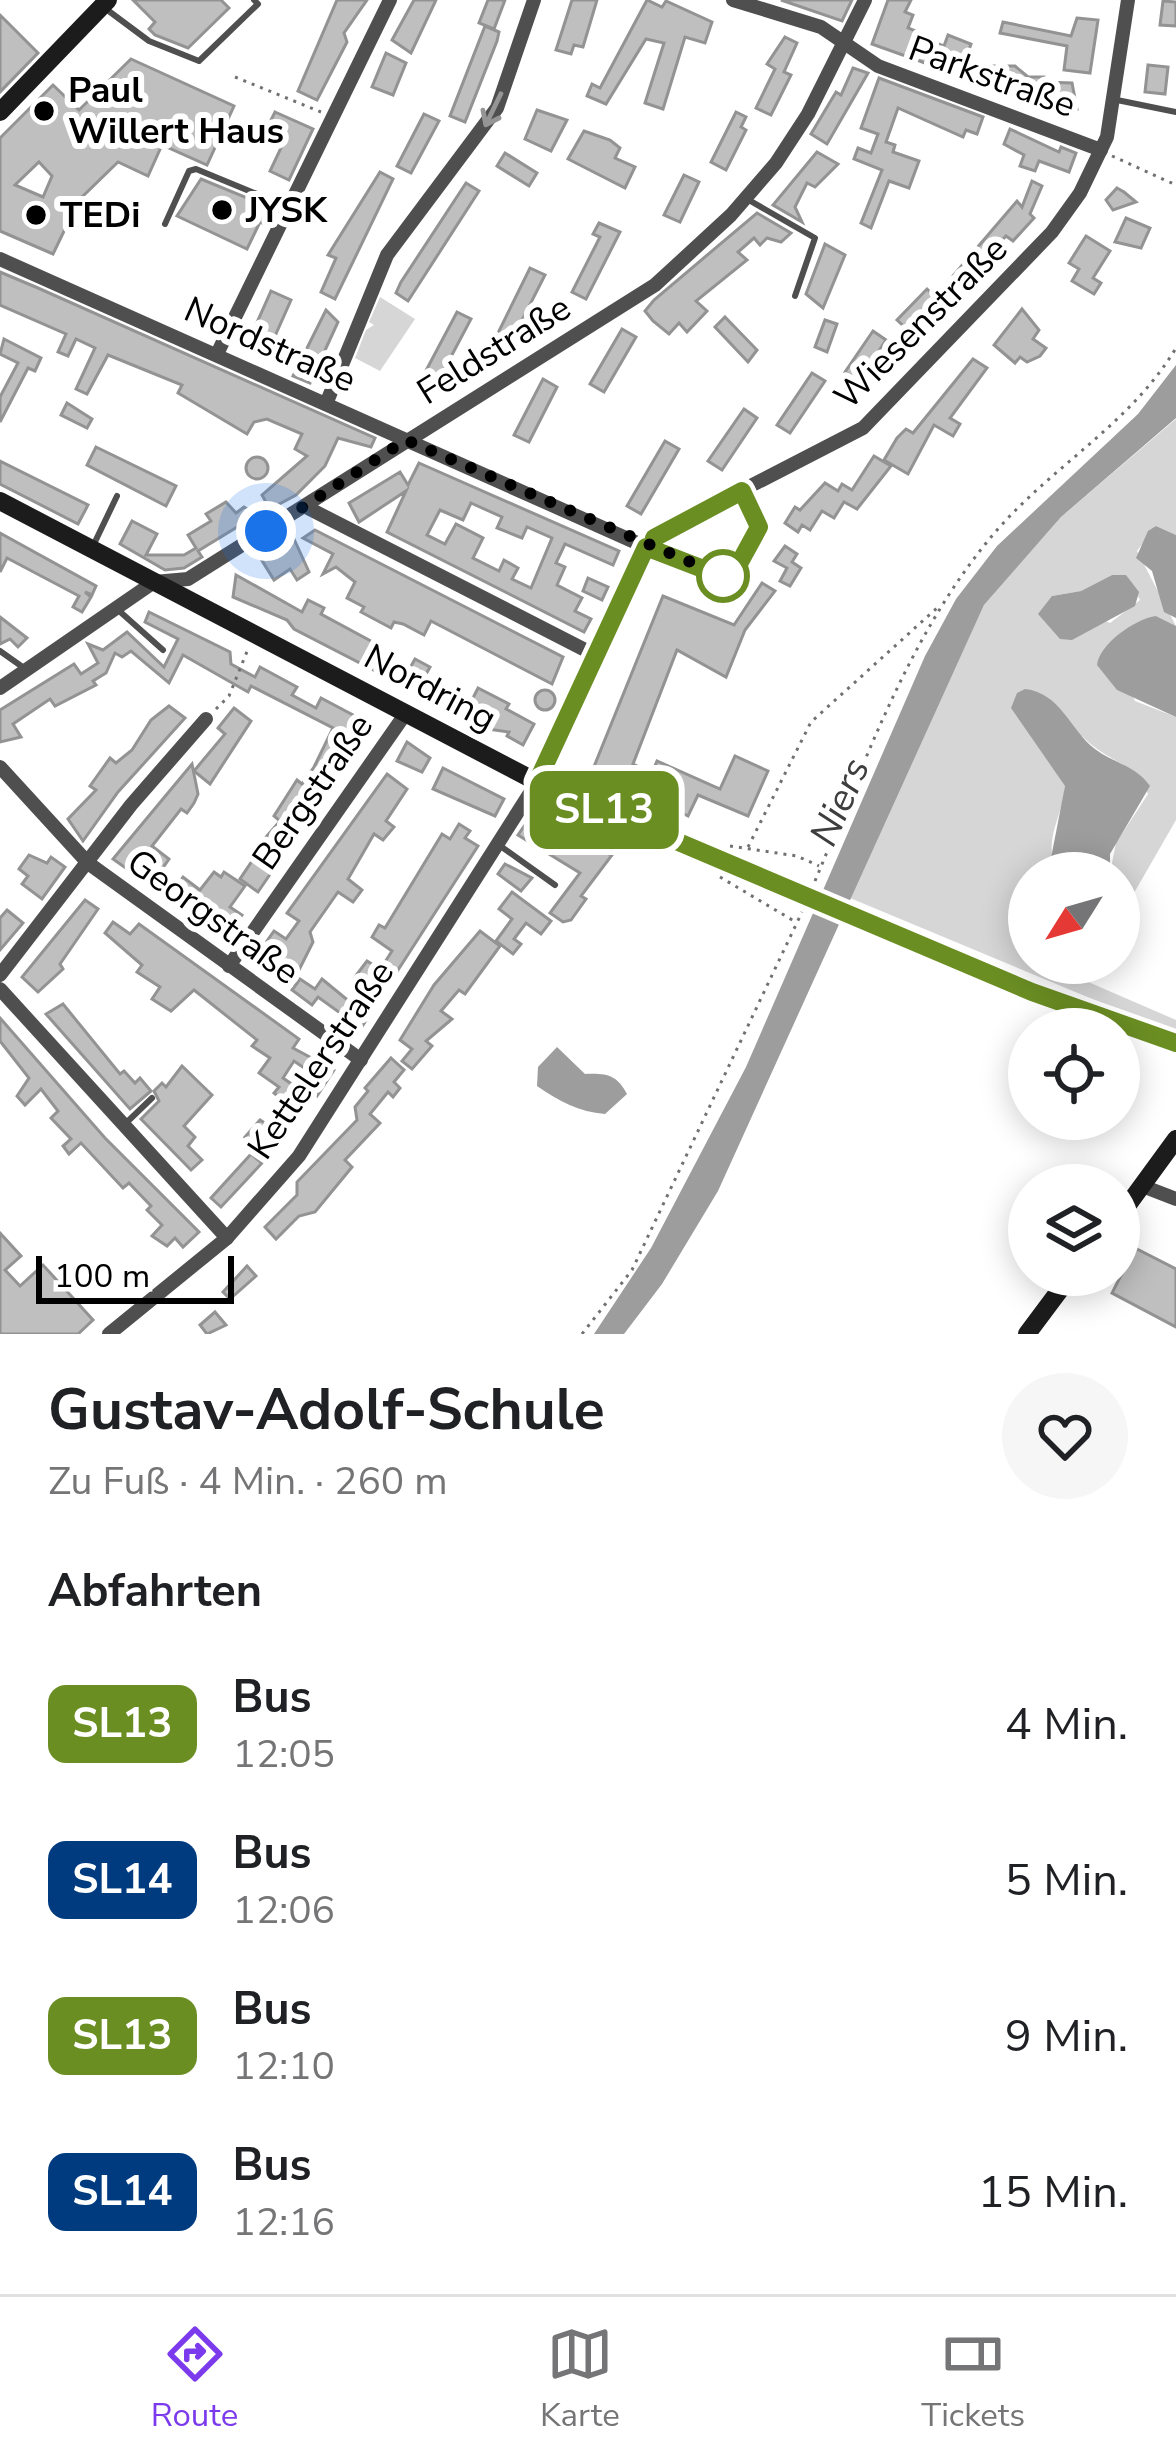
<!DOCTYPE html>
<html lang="de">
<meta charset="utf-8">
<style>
body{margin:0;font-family:"Nunito Sans",sans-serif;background:#f6f6f6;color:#202124;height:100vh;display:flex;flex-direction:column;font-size:45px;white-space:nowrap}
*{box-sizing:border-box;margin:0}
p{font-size:39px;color:#757577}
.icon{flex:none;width:66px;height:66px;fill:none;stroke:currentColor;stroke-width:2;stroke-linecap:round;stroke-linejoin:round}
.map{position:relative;height:1334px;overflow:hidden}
.panel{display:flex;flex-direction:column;background:#fff;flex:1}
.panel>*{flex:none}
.badge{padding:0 24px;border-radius:18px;font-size:42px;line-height:78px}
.needle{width:78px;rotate:233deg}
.controls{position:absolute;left:1008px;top:852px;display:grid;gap:24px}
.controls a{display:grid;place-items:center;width:132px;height:132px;border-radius:50%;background:#fff;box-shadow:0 6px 30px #0003;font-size:60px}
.scale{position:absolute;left:36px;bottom:30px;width:198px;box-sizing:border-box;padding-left:12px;border:6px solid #000;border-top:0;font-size:33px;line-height:42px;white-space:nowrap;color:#000;-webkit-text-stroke:9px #fff;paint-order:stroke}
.you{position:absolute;width:60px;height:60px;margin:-30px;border:9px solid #fff;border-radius:50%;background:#1a73e8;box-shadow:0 0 0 18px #1a73e833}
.map>.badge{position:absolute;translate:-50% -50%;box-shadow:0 0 0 6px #fff}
h2{padding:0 48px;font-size:45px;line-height:108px}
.round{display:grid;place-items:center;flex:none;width:126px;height:126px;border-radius:63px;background:#f6f6f6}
.overview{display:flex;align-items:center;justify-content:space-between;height:204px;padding:0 48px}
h1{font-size:57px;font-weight:700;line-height:90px}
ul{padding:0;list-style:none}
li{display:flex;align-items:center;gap:36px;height:156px;padding:0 48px}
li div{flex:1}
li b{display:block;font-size:45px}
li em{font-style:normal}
li .badge{min-width:132px;font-weight:700;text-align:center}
.dock{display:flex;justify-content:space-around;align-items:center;height:168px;border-top:3px solid #e0e0e0;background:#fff;font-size:33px;color:#757577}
.dock a{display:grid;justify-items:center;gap:6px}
.dock .on{color:#7c3aed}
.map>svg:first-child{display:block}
</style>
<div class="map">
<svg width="1176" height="1334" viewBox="0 0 1176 1334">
<rect width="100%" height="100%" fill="#fff"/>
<!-- green -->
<g fill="#d6d6d6" fill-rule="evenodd">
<path d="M380,297l35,22 -35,52 -25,-13 11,-28 8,-5 -5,-3z"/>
<path d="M1176,419v116l-20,-9 -19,25 39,75 -20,-10 -48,28 27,57 41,16v103l-57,99v-46h-9l6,-30 32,-49c-17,-35 -40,-31 -66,-58l-29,31 12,19c-2,32 -25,57 -6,87h-30v90h66l-9,18 90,39v14l-326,-136 134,-293 77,-88zM1112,575h14l14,25 -30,23 -58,-27 29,-5z"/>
</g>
<!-- water -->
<g fill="#9d9d9d">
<path d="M1176,365v53l-115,99 -77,88 -266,586 -56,93 -38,50h-30l57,-86 95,-181 179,-411 31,-57 41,-53 141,-132z"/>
<path d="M1156,526l20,9v83l-12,-6 -12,-41 -16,-13 12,-27z"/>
<path d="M1112,575h14l13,17 -4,14 -63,34 -12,-1 -22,-25 14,-18 29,-5z"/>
<path d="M1156,616l20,10v91l-59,-27 -20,-25c2,-21 38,-46 59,-49z"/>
<path d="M1025,689c36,4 45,41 70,60 20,15 40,16 55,37l-40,68v19h-51l-8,-15 14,-72 -54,-78 6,-15z"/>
<path d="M557,1047l28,27c22,-1 32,1 42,20l-22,20c-26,-2 -46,-13 -68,-28l1,-19z"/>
</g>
<!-- building -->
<g fill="#bfbfbf" stroke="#939393" stroke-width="3" fill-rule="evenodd">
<path d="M133,0h88l8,8 -41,40 -33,-13 -6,-6 6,-7z"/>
<path d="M337,0h30l-23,33 3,9 -30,58 -19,-9z"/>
<path d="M414,0h22l-25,53 -19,-13z"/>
<path d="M505,0l-11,29 -15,-6 9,-23z"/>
<path d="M572,0h25l-14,47 -9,-2 -3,9 -15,-4z"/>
<path d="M647,0l15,7 4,-6 46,21 -7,21 -20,-6 -22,72 -18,-6 19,-60 -18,-4 -40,65 -19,-8 5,-12 8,4z"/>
<path d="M781,0h71l-10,21z"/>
<path d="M888,0h23l-6,12 8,3 -5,13 10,4 -2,4 28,10 4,-11 23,9 -5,14 11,4 -6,19 -18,-7 4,-10 -29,-11 -3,10 -53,-19z"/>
<path d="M1163,1l13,1v24l-16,-1z"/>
<path d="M0,15l38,38 -38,39z"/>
<path d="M1077,18l21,2 -8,53 -26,-3 3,-24 -67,-13 3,-11 68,14z"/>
<path d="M485,26l14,6 -2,9 -32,81 -15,-6z"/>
<path d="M785,37l12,6 -13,29 7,3 -20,40 -15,-7 19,-39 -8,-5z"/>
<path d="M386,53l20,10 -13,32 -21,-8z"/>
<path d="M131,59l103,47 -27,59 -45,-20 -14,31 -30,-14 -39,38 -26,54 -53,-23v-93l53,-53 26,25zM39,162l13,14 -9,21 -28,-12z"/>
<path d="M1148,65l20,2 -3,27 -20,-2z"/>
<path d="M991,66h24l13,11h16v5l28,1 5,26h-21l-9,-4v-7l-28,-4v-7l-29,-4z"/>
<path d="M853,68l15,5 -41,71 -16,-10 25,-42 5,3z"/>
<path d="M879,78l104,39 -6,17 -11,-4 -3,7 -65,-29 -12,34 9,3 -2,7 26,9 -10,27 -20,-7 -18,47 -10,-5 21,-53 -28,-11 4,-11 13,5 7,-19 -17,-6z"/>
<path d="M537,110l30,10 -16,31 -26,-12z"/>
<path d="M275,112l38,17 -24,51 -19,-9 11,-23 -4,-3 3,-8 -14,-7z"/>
<path d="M736,112l10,5 -5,10 5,3 -20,40 -15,-8z"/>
<path d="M424,114l15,7 -28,52 -14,-7z"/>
<path d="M1010,129l49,23 2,-5 15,6 -7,19 -30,-11 -4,10 -15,-5 4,-11 -20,-11z"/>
<path d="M584,131l26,9 10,8 -5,10 20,9 -10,21 -57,-29z"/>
<path d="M817,152l21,12 -23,23 -8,-4 -12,24 7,15 -29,-17z"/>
<path d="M505,153l32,20 -8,13 -32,-20z"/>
<path d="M380,172l13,7 -58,120 -14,-7 15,-34 -8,-3z"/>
<path d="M684,175l15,7 -19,40 -16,-7z"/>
<path d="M201,179l73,30 -8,16 -6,-3 -13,27 -70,-33z"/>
<path d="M1032,181l10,5 -12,28 4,4 -21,23 -7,-5 -15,16 7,6 -39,37 -13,-11 71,-83 5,6z"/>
<path d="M466,183l13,8 -71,110 -12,-8 5,-11z"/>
<path d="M1117,188l7,4 12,10 -23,8 -7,-10z"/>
<path d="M757,213l34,20 -10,9 -14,-4 -7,7 -6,-7 -16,14 9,8 -51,41 11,10 -20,21 -8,-9 -10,11 -16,-13 -8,-10 9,-11z"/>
<path d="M1126,218l24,10 -9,20 -26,-6z"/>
<path d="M599,223l21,9 -34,67 -14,-7 28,-55 -7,-3z"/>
<path d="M1086,236l24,15 -17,27 8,5 -7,11 -22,-13 7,-12 -10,-6z"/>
<path d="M825,244l20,11 -22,53 -17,-14z"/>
<path d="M530,268l15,7 -34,67 -14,-7z"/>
<path d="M0,272l38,16 337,150 -4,9 -33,-9 -13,28 -29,29 -26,14 -8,-14 45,-39 -12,-7 7,-15 -35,-15 -13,3 -7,12 -69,-41 4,-8 -74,-30 -21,39 -11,-5 19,-41 -19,-9 -8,17 -10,-4 8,-18 -66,-29z"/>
<path d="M927,289l15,14 -30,31 -15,-14z"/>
<path d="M271,291l20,9 -24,54 -20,-9z"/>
<path d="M1022,309l17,21 -6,9 13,9 -6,8 -13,6 -7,-5 -5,6 -21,-18z"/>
<path d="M326,310l12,12 -28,61 -17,-7z"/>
<path d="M457,312l14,7 -35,66 -14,-7z"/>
<path d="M725,317l32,33 -9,12 -33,-35z"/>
<path d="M825,320l12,4 -10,28 -12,-5z"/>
<path d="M622,329l14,8 -32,55 -14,-8z"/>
<path d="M873,331l13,9 -27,41 -14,-9z"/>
<path d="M4,339l37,19 -6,13 -7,-3 -28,54v-25l18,-34 -18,-9z"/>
<path d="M973,359l14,9 -37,50 10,6 -7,12 -19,-11 -26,49 -24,-14 13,-22 9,-9 7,4z"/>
<path d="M812,373l13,8 -35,52 -13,-8z"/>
<path d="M543,379l14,8 -28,55 -15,-7z"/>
<path d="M67,403l25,16 -5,9 -26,-13z"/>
<path d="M744,409l13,9 -35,52 -14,-9z"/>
<path d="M665,441l14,8 -38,65 -14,-8z"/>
<path d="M96,447l80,39 -10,20 -79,-41z"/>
<path d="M874,456l17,10 -34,43 -13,-7 -10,16 -12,-7 -12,19 -8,-5 -4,7 -13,-9 10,-16 5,3 25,-27 13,8 4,-7 10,6z"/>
<circle cx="257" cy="468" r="11"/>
<path d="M0,461l88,44 -10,19 -78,-40z"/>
<path d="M419,463l200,88 -6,14 -48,-21 -9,19 9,4 -8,18 25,13 -7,13 16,8 -7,13 -197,-100 19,-41 -47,31 -10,-19 51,-31 8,13zM471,503l31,14 -5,11 25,10 5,-11 25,11 -21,50 -19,-9 6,-11 -14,-8 -5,11 -26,-13 10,-20 -27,-14 -11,20 -18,-9 13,-25 23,10z"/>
<path d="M226,502l10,11 8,-6 13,8 -59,36 4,6 -18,11 -19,2 -45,-26 12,-23 25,13 -11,21h38l12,-7 -8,-13 23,-14 -5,-7z"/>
<path d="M315,530l248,127 -11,27 -121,-63 -7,14 -21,-11 -9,-2 -3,6 -30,-16 3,-5 -17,-9 8,-16 -19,-15 -13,7 10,-20 -30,-16z"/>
<path d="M0,533l96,53 -4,9 -7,-3 6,5 -9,15 -9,-5 6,-11 -72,-38 -7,14z"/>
<path d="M294,539l15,33 -12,8 -7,-11 -16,11 -13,-21z"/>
<path d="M785,546l12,8 -5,8 9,6 -11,18 -10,-5 7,-13 -13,-7z"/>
<path d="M236,575l66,37 6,-12 16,8 -3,6 61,33 -3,5 31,16 5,-9 15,8 -5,9 47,24 6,-12 31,16 -3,5 28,15 -11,21 -16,-9 2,-4 -21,-3 -194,-100 -7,-9 -54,-23z"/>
<path d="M588,578l20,9 -6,13 -19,-9z"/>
<path d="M762,583l13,8 -30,39 -19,47 -49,-27 -44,114 19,9 5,-12 63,28 15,-33 33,15 -20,45 -50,-21 -10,21 -82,-42 -3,6 -12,-6 72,-178 71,29z"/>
<path d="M149,612l81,40 1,12 24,13 5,-10 37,20 -5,8 24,13 5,-10 51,27 -114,167 -18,-13 16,-24 -4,-2 28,-32 -6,-5 23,-36 5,4 12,-17 19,-39 -82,-42 -3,6 -65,-37 -14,28 -38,-32 -9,6 -7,-4 -9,20 -13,8 3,4 -41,21 -5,-7 -37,25 8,13 -21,5v-32l74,-46 7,10 17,-11 -10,-19 15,6 24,-18 37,35 14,-28 -33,-17z"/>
<path d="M0,617l27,21 -9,9 -8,-8 -10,5z"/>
<circle cx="545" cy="700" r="10"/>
<path d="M169,706l16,12 -67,74 -35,49 -15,-22 28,-29 -6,-4 20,-28 6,5 16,-13 19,-30z"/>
<path d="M234,708l17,13 -41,63 -16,-13 31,-37 -7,-6z"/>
<path d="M407,742l23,16 -8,14 -25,-11z"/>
<path d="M192,764l6,30 -4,9 -7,10 -6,-4 -29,37 17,13 -7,10 -10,-6 -7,8 -13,-9 -5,7 -14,-10z"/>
<path d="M443,768l61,31 -9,17 -62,-27z"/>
<path d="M387,774l20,15 -21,32 8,6 -11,13 -9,-6 -26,45 14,11 -9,12 -15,-10 -28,40 3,10 -17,34 -18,-14 -6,8 -17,-12 19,-27 12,8 13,-18 -12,-8z"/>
<path d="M529,819l32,23 5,-6 20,15 4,-4 22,8 -31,41 5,3 -15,21 -8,2 -13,-9 30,-40 -62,-38z"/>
<path d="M459,824l11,7 -5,7 13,8 -89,138 -13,-8 16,-25 -20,-14 7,-12 6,3 57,-94 8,5z"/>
<path d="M29,855l18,8 4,-6 14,10 -23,32 -20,-15 6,-8 -9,-7z"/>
<path d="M505,864l27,14 -11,13 -23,-17z"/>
<path d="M214,872l7,5 3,-5 21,14 -15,21 12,8 -17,23 -10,-7 6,-14 -16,-11 -11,15 -20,-15 7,-11 -7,-6 9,-12 17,13z"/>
<path d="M512,892l39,29 -10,13 -15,-11 -12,16 7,5 -8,10 -17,-13 16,-22 -13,-10z"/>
<path d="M85,900l13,9 -38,55 3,5 -25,23 -16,-15z"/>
<path d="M7,910l16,13 -23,27v-32z"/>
<path d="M113,922l17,12 9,-10 160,115 -6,9 41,22 -17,26 -13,-8 9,-14 -19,-13 -11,17 23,16 -27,50 -9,-6 -8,11 -17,-12 15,-17 8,5 17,-23 -11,-9 5,-6 -20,-14 11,-15 -18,-12 5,-6 -63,-50 -23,21 -19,-12 8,-12 -23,-15 5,-7 -37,-32z"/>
<path d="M480,931l20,15 -35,48 -6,-4 -18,21 11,8 -26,22 6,5 -20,23 -10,-8 10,-12 -12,-9 34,-55z"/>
<path d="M367,961l13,8 -12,18 -14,-9z"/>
<path d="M300,979l15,10 7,-10 34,28 8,-13 14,8 -17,26 -43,-31 -6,8 -20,-15z"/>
<path d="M63,1004l57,70 4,-3 11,12 5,-5 11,13 -21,18 -84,-95z"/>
<path d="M0,1018l105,120 94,94 -16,15 -8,-9 -8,8 -15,-10 10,-11 -15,-15 4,-4 -22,-23 -6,5 -42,-45 -12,11 -6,-8 8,-7 -20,-21 7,-7 -17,-22 -16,16 -8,-9 12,-18 -29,-37z"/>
<path d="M391,1058l13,12 -10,12 6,6 -7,9 -5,-5 -18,22 10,9 -35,37 7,7 -37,45 -16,4 -23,23 -11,-12 32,-32v-13l60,-62 -2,-13 13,-16 -3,-3z"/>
<path d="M182,1066l30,29 -28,31 11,11 -7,9 14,14 -11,10 -50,-51 18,-18 -5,-10 8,-8 4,4z"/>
<path d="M251,1154l11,9 -41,44 -10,-9z"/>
<path d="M0,1233l21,23 -16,14 15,16 23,-21 50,55 -15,14h-78z"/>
<path d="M1135,1248l41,21v58l-64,-34z"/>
<path d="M247,1266l9,10 -26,23 -7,-7z"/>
<path d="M215,1312l11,13 -19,9 -7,-9z"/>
</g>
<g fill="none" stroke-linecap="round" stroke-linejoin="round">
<!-- path -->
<g stroke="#717171" stroke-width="3" stroke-dasharray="3 6" stroke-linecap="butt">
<path d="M235,77l86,35"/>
<path d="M1112,156l64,29"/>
<path d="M216,709l13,-13 19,-47"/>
<path d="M730,846l67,10 22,10"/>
<path d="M748,847l63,-125 126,-114"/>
<path d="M720,877l74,44"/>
<path d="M815,881c51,-121 95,-250 182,-351 58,-66 133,-106 179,-182"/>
<path d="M582,1334l50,-64 170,-358"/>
</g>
<!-- lane -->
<g stroke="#4f4f4f" stroke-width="6">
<path d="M106,9l43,32 50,20 59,-57 -4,-4"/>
<path d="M1117,100l59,12"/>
<path d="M747,199l68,39 -20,58"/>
<path d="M165,224l24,-53 7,-2 90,37"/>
<path d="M93,546l24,-50"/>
<path d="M650,548l80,28 29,-49 -17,-36"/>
<path d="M117,609l46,41"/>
<path d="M0,651l24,17"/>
<path d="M499,845l56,40"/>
<path d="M125,1124l27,-26"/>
</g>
<!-- street -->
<g stroke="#4f4f4f" stroke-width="14">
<path d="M733,0l88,27 57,39 223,84"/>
<path d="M0,259l646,288"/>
<path d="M217,354l173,-354"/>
<path d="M326,404l61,-149 110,-147 37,-108"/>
<path d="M306,507l289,148"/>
<path d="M0,688l154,-106 34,-3 467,-294 76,-70 45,-52 32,-49 57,-114"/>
<path d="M0,767l88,96 273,197"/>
<path d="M229,966l177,-253"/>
<path d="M0,975l131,-170 75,-86"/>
<path d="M0,989l227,249"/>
<path d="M1145,1187l31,12"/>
<path d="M109,1334l118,-96 72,-82 238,-374 109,-235 19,-17 198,-102 189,-196 28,-39 27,-56 21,-137"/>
</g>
<!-- secondary -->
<g stroke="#1c1c1c" stroke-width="18">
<path d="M0,112l108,-112"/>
<path d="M0,501l537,281 260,110"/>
<path d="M869,922l163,70 144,51"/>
<path d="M1119,1217l57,-78"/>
<path d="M1027,1334l44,-59"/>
</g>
<!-- secondary-bridge -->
<path stroke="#1c1c1c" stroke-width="18" d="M797,892l72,30"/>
</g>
<!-- one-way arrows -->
<defs><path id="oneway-shaft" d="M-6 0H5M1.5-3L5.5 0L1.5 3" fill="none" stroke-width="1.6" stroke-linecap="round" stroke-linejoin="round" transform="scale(3)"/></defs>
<use stroke="#959595" href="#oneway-shaft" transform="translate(493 110) rotate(116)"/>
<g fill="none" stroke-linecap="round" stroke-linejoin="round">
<!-- line casing -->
<g stroke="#fff" stroke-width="27">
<path id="line" d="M654,538l88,-47 17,36 -24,44 -11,6 -78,-30 -109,235 495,210 144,51"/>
</g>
<!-- line -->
<use href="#line" stroke="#6b8e23" stroke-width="18"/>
<!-- walk -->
<path stroke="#000" stroke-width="12" stroke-dasharray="0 21.6" d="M266,531l140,-91 317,136"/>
</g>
<!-- markers -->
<g fill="#000" stroke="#fff" stroke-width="4.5">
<circle cx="44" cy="111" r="12"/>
<circle cx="222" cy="210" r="12"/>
<circle cx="36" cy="215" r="12"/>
</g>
<circle fill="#fff" stroke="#6b8e23" stroke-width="6" cx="723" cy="576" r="24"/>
<g text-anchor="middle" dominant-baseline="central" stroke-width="12" stroke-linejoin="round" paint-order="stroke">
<!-- street labels -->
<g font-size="36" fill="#000" stroke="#fff">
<text transform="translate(992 77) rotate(20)">Parkstraße</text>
<text transform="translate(921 323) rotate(-45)">Wiesenstraße</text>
<text transform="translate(270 345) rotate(24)">Nordstraße</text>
<text transform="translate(494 350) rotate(-32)">Feldstraße</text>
<text transform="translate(430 688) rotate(28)">Nordring</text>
<text transform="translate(313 792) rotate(-55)">Bergstraße</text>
<text transform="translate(213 917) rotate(36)">Georgstraße</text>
<text transform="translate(321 1060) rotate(-56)">Kettelerstraße</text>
</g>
<!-- poi labels -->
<g font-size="36" font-weight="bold" fill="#000" stroke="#fff" text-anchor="start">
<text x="68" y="90">Paul<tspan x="68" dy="41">Willert Haus</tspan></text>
<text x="246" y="210">JYSK</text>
<text x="60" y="215">TEDi</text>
</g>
<!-- water labels -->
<g font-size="39" font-style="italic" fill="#3e3e3e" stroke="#fff">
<text transform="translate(840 802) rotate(-66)">Niers</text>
</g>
</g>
</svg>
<div class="controls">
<a><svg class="needle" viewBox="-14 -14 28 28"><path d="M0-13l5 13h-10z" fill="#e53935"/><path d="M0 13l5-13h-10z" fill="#757577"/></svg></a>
<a><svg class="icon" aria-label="locate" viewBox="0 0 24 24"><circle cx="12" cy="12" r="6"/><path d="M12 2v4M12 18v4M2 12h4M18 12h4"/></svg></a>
<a><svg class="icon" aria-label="layers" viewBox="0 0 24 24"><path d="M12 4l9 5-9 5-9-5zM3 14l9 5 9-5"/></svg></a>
</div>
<div class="scale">100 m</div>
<div class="you" style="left:266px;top:531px"></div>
<b class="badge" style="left:604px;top:810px;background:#6b8e23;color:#fff">SL13</b>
</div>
<section class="panel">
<div class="overview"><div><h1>Gustav-Adolf-Schule</h1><p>Zu Fuß · 4 Min. · 260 m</p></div><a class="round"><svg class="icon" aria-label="heart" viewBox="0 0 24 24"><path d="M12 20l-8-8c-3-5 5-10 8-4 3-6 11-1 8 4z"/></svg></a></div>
<h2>Abfahrten</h2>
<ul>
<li><span class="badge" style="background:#6b8e23;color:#fff">SL13</span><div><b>Bus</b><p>12:05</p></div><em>4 Min.</em></li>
<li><span class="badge" style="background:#003b80;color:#fff">SL14</span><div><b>Bus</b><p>12:06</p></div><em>5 Min.</em></li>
<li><span class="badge" style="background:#6b8e23;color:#fff">SL13</span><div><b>Bus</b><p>12:10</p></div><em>9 Min.</em></li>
<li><span class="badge" style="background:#003b80;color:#fff">SL14</span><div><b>Bus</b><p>12:16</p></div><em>15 Min.</em></li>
</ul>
</section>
<nav class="dock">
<a class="on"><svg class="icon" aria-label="directions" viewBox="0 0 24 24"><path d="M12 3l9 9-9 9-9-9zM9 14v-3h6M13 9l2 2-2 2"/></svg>Route</a>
<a><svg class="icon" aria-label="map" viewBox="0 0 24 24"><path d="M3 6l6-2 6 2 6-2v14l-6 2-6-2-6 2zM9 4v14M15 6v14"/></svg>Karte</a>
<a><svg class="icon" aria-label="tickets" viewBox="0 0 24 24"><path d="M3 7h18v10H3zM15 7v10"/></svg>Tickets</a>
</nav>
